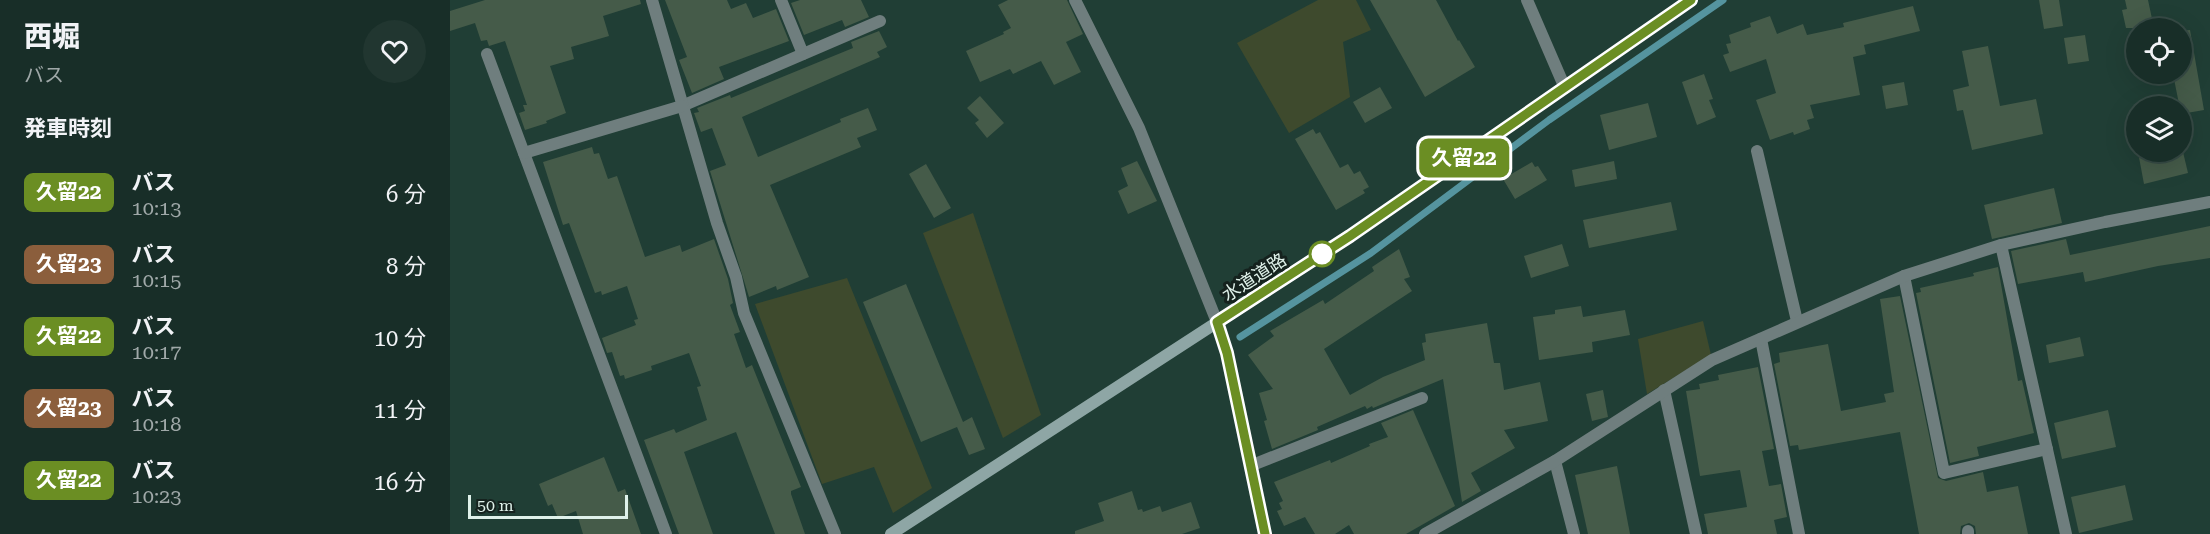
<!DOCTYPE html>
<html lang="ja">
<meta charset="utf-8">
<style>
body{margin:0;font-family:"Roboto Serif","Noto Sans JP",serif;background:#213630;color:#f1f3f6;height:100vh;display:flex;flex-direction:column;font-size:22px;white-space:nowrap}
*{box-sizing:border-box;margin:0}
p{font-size:20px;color:#9fa8a8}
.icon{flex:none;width:33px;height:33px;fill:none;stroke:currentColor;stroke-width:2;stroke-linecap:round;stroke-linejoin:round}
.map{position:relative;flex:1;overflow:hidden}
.drawer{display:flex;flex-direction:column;background:#182e28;width:450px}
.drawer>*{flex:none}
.badge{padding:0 12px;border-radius:9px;font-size:21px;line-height:39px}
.buttons{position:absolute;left:1676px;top:18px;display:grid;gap:12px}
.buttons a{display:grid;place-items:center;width:66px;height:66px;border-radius:50%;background:#182e28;box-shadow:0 6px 24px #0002,0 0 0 2px #364a45;font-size:30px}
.scale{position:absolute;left:18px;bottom:15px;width:160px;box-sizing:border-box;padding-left:6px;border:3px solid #dff1ea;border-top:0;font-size:16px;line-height:21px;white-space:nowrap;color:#dff1ea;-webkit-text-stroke:4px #15221e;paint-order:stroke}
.map>.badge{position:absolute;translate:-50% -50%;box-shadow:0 0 0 3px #fff}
h2{padding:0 24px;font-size:22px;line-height:54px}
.round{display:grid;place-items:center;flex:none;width:63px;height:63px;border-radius:32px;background:#213630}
.overview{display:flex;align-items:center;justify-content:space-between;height:102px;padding:0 24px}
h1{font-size:28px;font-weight:800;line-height:45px}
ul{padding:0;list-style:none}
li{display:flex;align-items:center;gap:18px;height:72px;padding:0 24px}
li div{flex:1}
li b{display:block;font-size:22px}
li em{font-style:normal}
li .badge{min-width:66px;font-weight:700;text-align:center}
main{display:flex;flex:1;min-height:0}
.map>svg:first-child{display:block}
</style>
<main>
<section class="drawer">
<div class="overview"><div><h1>西堀</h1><p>バス</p></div><a class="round"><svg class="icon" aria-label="heart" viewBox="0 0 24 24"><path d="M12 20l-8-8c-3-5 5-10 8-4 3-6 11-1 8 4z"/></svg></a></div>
<h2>発車時刻</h2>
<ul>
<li><span class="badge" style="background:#6b8e23;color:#fff">久留22</span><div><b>バス</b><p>10:13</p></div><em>6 分</em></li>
<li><span class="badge" style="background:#8b5e3c;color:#fff">久留23</span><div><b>バス</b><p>10:15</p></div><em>8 分</em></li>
<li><span class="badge" style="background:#6b8e23;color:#fff">久留22</span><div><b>バス</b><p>10:17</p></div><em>10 分</em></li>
<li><span class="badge" style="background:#8b5e3c;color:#fff">久留23</span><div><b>バス</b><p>10:18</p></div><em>11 分</em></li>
<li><span class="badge" style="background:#6b8e23;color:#fff">久留22</span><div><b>バス</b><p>10:23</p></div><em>16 分</em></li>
</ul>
</section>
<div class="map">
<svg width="1760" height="534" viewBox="0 0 1760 534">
<rect width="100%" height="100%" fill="#203e35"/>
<!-- green -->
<g fill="#3e4a2d">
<path d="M868,0h38l15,30 -28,12 7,55 -61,36 -52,-90z"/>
<path d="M523,213l68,202 -38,23 -80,-205z"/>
<path d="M397,278l85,210 -39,25 -19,-46 -52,17 -67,-180z"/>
<path d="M1253,321l8,34 -64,39 -9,-55z"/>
</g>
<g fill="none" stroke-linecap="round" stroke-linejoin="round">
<!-- stream -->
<path stroke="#55949f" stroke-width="7" d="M790,337l131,-84 178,-133 174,-120"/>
</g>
<!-- building -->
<g fill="#455b49">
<path d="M35,0h155l1,4 -38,12 6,20 -38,11 3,12 -24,7 16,47 -20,8 1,2 -22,7 -6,-17 6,-2 -2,-6h4l-22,-64 -16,5 -2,-6 -6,1 -6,-18 -25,8v-20z"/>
<path d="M215,0h62l4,9 15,-6 7,15 23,-9 13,32 -70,26 5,12 -32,14 -13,-33 8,-3z"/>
<path d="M350,0h61l8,17 -24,10 -3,-7 -38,15 -13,-32z"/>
<path d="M558,0h59l16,34 -17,8 15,30 -27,13 -13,-24 -28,13 -3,-5 -30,13 -14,-31 38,-17 -1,-2 8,-4 -13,-23z"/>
<path d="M920,0h66l22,41 1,-1 16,27 -50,30z"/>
<path d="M1589,0h20l4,26 -19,3z"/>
<path d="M1675,0h23l6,28h-28l-4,-18 5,-1z"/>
<path d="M1463,6l7,25 -56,14 2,9 -13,3 7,38 -50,10 4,13 -7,2 3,9 -16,6 -1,-3 -23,8 -14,-40 20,-7 -10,-34 -36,13 -7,-17 6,-2 -3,-9 5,-1 -2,-8 22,-8 -1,-4 20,-7 7,18 26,-10 4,11 37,-8 -1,-4z"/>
<path d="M1740,30l14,80 -23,4 -8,-40h8v-43z"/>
<path d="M429,31l8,16 -10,5 3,5 -138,60 16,40 83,-35 -1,-3 28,-11 9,22 -20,8 4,9 -91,38 39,92 -32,13 -1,-4 -27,11 -39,-126 16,-6 -14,-37 -11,4 -7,-19 5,-1 -2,-4 33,-13 1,3 122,-50 -2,-6z"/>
<path d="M1635,35l4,26 -21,3 -4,-26z"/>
<path d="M1538,46l12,60 36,-7 7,35 -71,16 -9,-40 -6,1 -4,-21 16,-4 -7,-35z"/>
<path d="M1254,74l9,25 -4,1 7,17 -19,8 -15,-43z"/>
<path d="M1454,82l4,23 -22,4 -4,-23z"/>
<path d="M930,87l12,21 -27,15 -12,-21z"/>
<path d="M530,96l24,27 -17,15 -12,-15 4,-3 -12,-12z"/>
<path d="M1198,103l9,34 -48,13 -9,-35z"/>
<path d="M863,129l3,5 4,-2 20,36 8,-4 6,10 6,-3 9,16 -6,3 2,3 -29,17 -41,-71z"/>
<path d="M142,147l2,7 5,-1 9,26 9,-3 28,81 35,-12 2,7 32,-13 14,40 5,24 -3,2 10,27 -6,2 12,34 6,-3 49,122 -10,4v3l14,40h-30l-39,-102 -52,20 29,82h-34l-35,-94 30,-11 2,4 31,-13 -10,-33 4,-1 -12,-33 -38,13 1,4 -27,9 -1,-4 -4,1 -8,-24 -5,1 -5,-15 34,-13 -2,-5 4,-1 -11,-33 -25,9 -1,-4 -6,2 -26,-70 -6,2 -20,-63z"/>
<path d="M1688,152h45l5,21 -44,11z"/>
<path d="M687,161l20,40 -29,13 -10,-23 10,-5 -7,-18z"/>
<path d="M1164,161l3,18 -42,8 -3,-17z"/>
<path d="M1082,162l3,5 3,-1 9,14 -32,19 -12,-20z"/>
<path d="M476,164l25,44 -17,10 -25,-44z"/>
<path d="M1604,188l8,35 -70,16 -8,-34z"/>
<path d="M1221,202l6,28 -88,18 -6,-28z"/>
<path d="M1760,226v32l-52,8 -73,16 -2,-10 -65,12 -7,-33 55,-12 4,16z"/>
<path d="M1112,244l7,22 -38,12 -7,-22z"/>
<path d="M949,249l11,28 -6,2 8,12 -88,58 26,46 33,-18 42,-17 -3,-17 4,-1 -1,-8 62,-11 7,40h6l4,27 36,-8 8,39 -44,9 11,18 -44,25 10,18 -19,11 -19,-123 -70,29 -1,-2 -5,3 -2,-3 -48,21 1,3 -46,19 -8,-28 3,-1 -8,-27 14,-4 -25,-34 26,-19 -4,-5 53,-31 2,4 49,-33 -2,-4z"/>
<path d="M1548,267l20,114 4,-1 12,53 -57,14 2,9 -29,7 -34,-170 5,-1 -1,-4 54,-12 -1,-3z"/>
<path d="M456,284l57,138 9,-5 13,32 -16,6 -12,-28 -36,15 -58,-140z"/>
<path d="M1450,296l38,182 8,3 37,-9 4,20 31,-6 10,48h-52l-1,-8 -6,-3 -8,3 -1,8h-41l-19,-102 -101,18 -1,-5 -8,1 -16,-82 6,-2 -1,-9 49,-9 13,67 45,-9 -2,-8 10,-2 -14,-93z"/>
<path d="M1131,306l2,11 42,-7 5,25 -38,7 1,10 -54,8 -6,-43 22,-3v-4z"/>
<path d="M1630,337l4,19 -35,7 -3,-18z"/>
<path d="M1308,367l16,82 -12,2 7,35 12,-2 6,33 -13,3 3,14h-69l-4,-20 43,-7 -7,-37 -40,6 -14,-85 14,-2 -1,-5 20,-4 -1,-5z"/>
<path d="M1153,390l5,27 -16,4 -6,-27z"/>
<path d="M963,410l42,96 -49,28h-52l-5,-9 -14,9h-20l-10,-17 -21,9 -7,-15 5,-2 -3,-6 4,-2 -9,-19 56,-22 1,3 39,-17 -1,-2 19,-7 -7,-14z"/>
<path d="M1658,410l8,37 -54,12 -8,-36z"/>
<path d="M154,457l14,35 7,-3 16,45h-58l-7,-23 -18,7 -6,-14 -4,2 -9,-22z"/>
<path d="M1167,466l13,68h-42l-13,-59z"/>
<path d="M1675,485l8,35 -54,13 -8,-36z"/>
<path d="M682,491l6,19 4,-1 1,3 17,-6 2,6 29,-10 9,26 -18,6h-107v-3l29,-10 -6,-18z"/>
</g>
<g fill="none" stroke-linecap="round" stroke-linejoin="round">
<!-- lane -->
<g stroke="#6f7e7e" stroke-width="12">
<path d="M331,0l22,54"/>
<path d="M1077,0l38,88"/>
<path d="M232,106l198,-85"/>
<path d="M1307,151l40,170"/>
<path d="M1454,276l40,197 103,-24"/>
<path d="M1105,461l19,73"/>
<path d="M1518,531v3"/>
</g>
<!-- street -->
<g stroke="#6f7e7e" stroke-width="12">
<path d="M202,0l65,223 19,54 8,36 91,221"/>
<path d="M625,0l64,128 78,194"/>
<path d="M37,54l179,480"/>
<path d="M74,153l158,-47"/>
<path d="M1551,245l65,289"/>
<path d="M1311,339l38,195"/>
<path d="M1214,390l32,144"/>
<path d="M800,466l172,-68"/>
<path d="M975,534l130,-73 157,-101 192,-84 97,-31 104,-23 105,-20"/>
</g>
<!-- secondary -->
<g stroke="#8ea6a5" stroke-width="12">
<path d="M767,322l10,31 38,181"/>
<path d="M441,534l459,-298 341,-236"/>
</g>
</g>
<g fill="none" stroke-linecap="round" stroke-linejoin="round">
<!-- line casing -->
<g stroke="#fff" stroke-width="14">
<path id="line" d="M815,534l-38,-181 -10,-31 133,-86 341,-236"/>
</g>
<!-- line -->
<use href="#line" stroke="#6b8e23" stroke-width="9"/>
</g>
<!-- markers -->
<circle fill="#fff" stroke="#6b8e23" stroke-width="3" cx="872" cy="254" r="12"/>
<g text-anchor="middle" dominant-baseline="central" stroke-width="6" stroke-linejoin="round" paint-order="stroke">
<!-- street labels -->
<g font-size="18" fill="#dff1ea" stroke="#15221e">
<text transform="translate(804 277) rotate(-33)">水道道路</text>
</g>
</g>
</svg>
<div class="buttons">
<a><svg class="icon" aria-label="locate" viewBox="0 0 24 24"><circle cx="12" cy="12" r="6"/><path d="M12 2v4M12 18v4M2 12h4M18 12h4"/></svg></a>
<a><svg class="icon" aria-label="layers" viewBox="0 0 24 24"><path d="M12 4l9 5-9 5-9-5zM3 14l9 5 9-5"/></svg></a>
</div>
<div class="scale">50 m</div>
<b class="badge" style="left:1014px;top:158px;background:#6b8e23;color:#fff">久留22</b>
</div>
</main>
